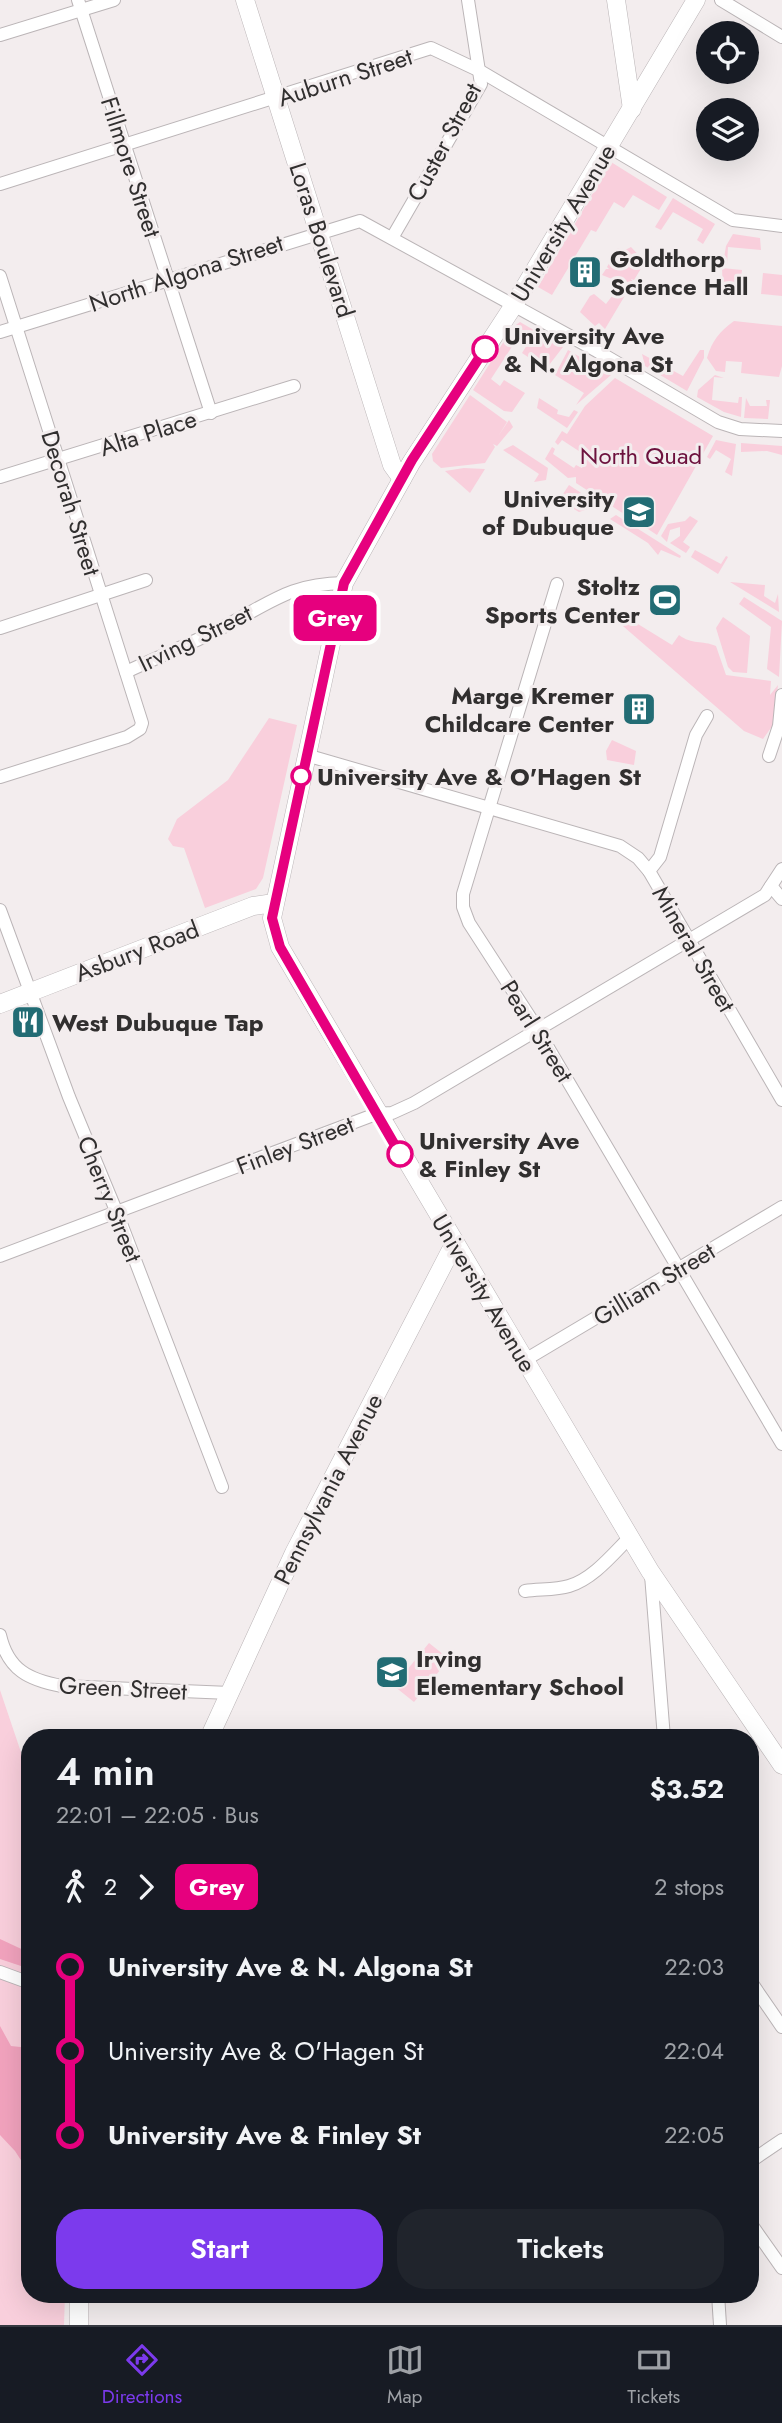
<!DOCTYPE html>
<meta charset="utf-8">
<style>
body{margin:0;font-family:Jost,sans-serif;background:#20242c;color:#f1f3f6;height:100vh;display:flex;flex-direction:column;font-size:26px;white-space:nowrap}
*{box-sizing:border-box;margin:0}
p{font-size:23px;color:#9ea1a6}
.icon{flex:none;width:38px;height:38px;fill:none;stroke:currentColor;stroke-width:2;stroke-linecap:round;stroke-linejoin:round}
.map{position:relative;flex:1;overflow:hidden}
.details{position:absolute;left:21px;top:1729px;width:738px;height:574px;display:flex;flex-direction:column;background:#171b24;border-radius:28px;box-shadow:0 7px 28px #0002}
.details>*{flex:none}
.badge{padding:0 14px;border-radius:10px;font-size:24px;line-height:46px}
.tools{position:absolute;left:696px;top:21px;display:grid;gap:14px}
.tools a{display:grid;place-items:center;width:63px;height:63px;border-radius:50%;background:#171b24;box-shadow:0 7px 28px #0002;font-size:35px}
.map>.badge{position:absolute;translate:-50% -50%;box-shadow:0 0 0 4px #fff}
.legs{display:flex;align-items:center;gap:10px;height:77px;padding:0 35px;font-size:23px}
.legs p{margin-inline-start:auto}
.headline{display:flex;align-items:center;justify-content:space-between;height:119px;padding:0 35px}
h1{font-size:38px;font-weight:600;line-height:52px}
.cta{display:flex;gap:14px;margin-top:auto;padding:14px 35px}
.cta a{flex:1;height:80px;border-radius:28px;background:#7c3aed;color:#fff;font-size:28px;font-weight:600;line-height:80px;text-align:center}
.cta a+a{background:#20242c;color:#f1f3f6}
ul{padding:0 35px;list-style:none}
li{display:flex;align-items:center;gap:24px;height:84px;font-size:26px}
li i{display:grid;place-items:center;width:10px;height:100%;margin:0 9px;background:currentColor}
li i::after{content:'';width:18px;height:18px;margin:-9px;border:5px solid;border-radius:50%;background:#171b24}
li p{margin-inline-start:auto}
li:first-child i{background:linear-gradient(#0000 50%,currentColor 0)}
li:last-child i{background:linear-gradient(currentColor 50%,#0000 0)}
.tab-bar{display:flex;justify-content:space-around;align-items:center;height:98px;border-top:2px solid #363941;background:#171b24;font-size:19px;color:#9ea1a6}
.tab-bar a{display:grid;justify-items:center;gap:4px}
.tab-bar .active{color:#7c3aed}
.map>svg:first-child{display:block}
</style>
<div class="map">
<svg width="782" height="2325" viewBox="0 0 782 2325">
<rect width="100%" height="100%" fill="#f3edee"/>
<!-- green -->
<g fill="#f9cfdc">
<path d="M611,162l56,35 -8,13 -26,-15 -9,13 -10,-6 -18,30 -5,-2 -39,65 -14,-8z"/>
<path d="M673,198l42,26 -12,20 -6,-4 6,-11 -30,-17 -12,18 -6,-3z"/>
<path d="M733,234l27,4 1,12 -33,-3 -1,18 -4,-1 3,-18z"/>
<path d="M631,247l14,15 -11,18 -3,-1 2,3 -28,47 -6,-6 -4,3 -15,-14 10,-16 4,-2 12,10 16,-21 -20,-8 4,-6h3l-2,-2 11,-19 7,2z"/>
<path d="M722,268l20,2 -3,22 -16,-2z"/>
<path d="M763,273l19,2v21l-21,-2z"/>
<path d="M734,321l48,5v40l-3,11 -38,-4 1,-11 -16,-1 -1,11 -9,-1 -9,-13c5,-17 12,-26 27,-37z"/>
<path d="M520,322l43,25 -17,22 -24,-16 5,-8 -10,-6 -26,40 9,7 4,-6 21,13 -13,19 -8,-1 -31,-21 40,-63z"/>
<path d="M568,350l43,25 -35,30 8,-12 -29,-18z"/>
<path d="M700,350h4v8l-17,33 -42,-25 -3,-12 41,22z"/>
<path d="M715,375l9,3 -10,-1 -2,23 26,3 1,-6h3l-1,20 -17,-5 -27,-15 1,-7z"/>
<path d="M615,378l98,58 -56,99 -12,-8 2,-5 -6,3 -65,-42v-6l-8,1 -23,-19 7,-12 3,2 -2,5 21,14 2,-3 6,3 6,-11 -26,-17 -4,5 -3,-3 7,-11 5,3 18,-28z"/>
<path d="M470,395l37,27 -8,13 10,-15 4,7 -16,19 -4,-2 2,3 -10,16 -44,5 -8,-7 -1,-7z"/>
<path d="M539,398l19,12 -1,4 12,3 5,-7 4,2 -11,16 -30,-20z"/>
<path d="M746,398l4,8h17l-1,-6h4l-2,19 -24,-1z"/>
<path d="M716,440l20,4 -4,32 -7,-4 6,-13 -15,-9 -6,9 -3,-2z"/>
<path d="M741,443l41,3v9l-15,-4 -26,1z"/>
<path d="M513,445l35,23 -2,12 -12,2 5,-8 -36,-24z"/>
<path d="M464,468l21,1 -15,24 -25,-22z"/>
<path d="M569,485l29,19 -1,2 -18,6 -20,-12z"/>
<path d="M616,515l65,41 -1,2 -19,-8 -3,5 -10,-12 -38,-24z"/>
<path d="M690,516l8,5 -15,21 7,5 -4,6 -16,-10 10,-7v-9l-10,3 -3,12 -6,-6 7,-12 17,-3z"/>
<path d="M695,550l26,14 5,-8 2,1 -10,17 -27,-17z"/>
<path d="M730,582l35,3 -1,11 11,7 3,-9 1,18z"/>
<path d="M744,597l38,24 -3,56 -12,-8 4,-42 -32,-23z"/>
<path d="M620,613l52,32 7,-10c13,10 23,5 37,11l10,29 45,6 -1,14 8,-10 -5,40 -10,14 -19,-8 -128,-111z"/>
<path d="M723,617l27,19 -3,37 -14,-1 -5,-5 -12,-39z"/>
<path d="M269,718l28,7 -34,153 -7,11 -51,19 -21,-60 -11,-2 -5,-7 9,-20 51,-39z"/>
<path d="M612,740l24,11 -2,14 -27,-5 -1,-9z"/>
<path d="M429,1643l20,16 -35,43 -20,-16z"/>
<path d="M0,1690l30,89v515h35l-1,31h-64z"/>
</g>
<!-- forest -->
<g fill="#f2a3be">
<path d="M0,1939l30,14v16l-30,-10z"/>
<path d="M0,2026l11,20 19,2v126l-15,-23 -15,-16z"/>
</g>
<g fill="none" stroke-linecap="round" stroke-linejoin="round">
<!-- street casing -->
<g stroke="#bbb5b7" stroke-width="14">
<g id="street">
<path d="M78,0l133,413"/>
<path d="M721,0l61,37"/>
<path d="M0,35l114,-35"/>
<path d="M0,184l431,-136 49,23 253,149 49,6"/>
<path d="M392,238l89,-154 -13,-84"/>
<path d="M0,276l142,447 -2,6 -13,8 -127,40"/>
<path d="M0,332l360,-111 237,130 121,71 22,7 42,2"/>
<path d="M0,477l294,-91"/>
<path d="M557,584l-94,310v13l6,16 64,99 249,422"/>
<path d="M0,628l146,-48"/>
<path d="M126,672c34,-16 70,-30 103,-48 44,-23 62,-40 115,-41"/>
<path d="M707,716l-11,19 -36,122 -11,14 133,229"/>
<path d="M306,755l314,91 18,12 11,13"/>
<path d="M769,756l10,-30 3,-31"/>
<path d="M771,886l11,13"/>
<path d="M0,910l69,187 48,116 105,274"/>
<path d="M0,1256l376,-142 16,-1 22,-10 351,-208 17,-26"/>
<path d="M525,1360l257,-153"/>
<path d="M651,1575l13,163"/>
<path d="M525,1591c14,-2 31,-1 44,-5 24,-7 44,-32 61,-49"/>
<path d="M0,1635c8,35 29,45 62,51l168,7"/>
<path d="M0,1972l30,11"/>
<path d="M751,1982l31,45"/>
<path d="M751,2161l31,-21"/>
<path d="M751,2224l31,44"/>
<path d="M718,2294l2,31"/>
</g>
</g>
<!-- secondary casing -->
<g stroke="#bbb5b7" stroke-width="19">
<g id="secondary">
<path d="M245,0l147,465 10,14"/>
<path d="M616,0l16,109"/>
<path d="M696,0l-182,305 -103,158 -67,120 -72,335 8,29 370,624 132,194"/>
<path d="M0,1004l253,-98 21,-3"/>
<path d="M209,1738l85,-185 160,-309"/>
<path d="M79,2325v-31"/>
</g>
</g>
<!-- street -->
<use href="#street" stroke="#fff" stroke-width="12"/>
<!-- secondary -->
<use href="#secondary" stroke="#fff" stroke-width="18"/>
</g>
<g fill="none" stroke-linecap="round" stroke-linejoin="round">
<!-- line-1 casing -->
<g stroke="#fff" stroke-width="16">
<path id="line-1" d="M400,1154l-120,-207 -8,-29 72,-335 68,-123 73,-111"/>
</g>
<!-- line-1 -->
<use href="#line-1" stroke="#e6007e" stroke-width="10"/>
</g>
<!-- icons -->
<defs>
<g id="building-square" transform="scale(1.75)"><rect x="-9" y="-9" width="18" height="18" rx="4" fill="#226c74" stroke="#f3edee"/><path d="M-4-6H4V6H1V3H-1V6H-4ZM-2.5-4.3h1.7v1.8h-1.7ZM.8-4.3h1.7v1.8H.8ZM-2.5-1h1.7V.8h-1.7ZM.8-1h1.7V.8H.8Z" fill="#fff"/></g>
<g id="university-square" transform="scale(1.75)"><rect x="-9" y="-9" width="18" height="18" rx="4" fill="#226c74" stroke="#f3edee"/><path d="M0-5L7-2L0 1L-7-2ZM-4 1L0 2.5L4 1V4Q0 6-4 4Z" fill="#fff"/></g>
<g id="stadium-square" transform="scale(1.75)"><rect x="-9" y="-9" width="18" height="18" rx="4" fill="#226c74" stroke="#f3edee"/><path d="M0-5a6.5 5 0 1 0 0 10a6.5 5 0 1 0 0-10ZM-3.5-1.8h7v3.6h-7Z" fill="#fff"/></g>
<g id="restaurant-square" transform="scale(1.75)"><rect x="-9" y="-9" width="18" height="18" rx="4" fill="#226c74" stroke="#f3edee"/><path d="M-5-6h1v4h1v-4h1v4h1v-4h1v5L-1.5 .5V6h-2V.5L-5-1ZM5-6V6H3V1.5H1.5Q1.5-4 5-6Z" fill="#fff"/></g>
<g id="school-square" transform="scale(1.75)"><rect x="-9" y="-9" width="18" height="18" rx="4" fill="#226c74" stroke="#f3edee"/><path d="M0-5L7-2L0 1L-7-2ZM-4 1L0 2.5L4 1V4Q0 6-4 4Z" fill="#fff"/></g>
</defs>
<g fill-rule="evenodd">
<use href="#building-square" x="585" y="272"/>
<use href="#university-square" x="639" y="512"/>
<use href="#stadium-square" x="665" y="600"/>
<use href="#building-square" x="639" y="709"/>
<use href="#restaurant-square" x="28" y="1022"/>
<use href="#school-square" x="392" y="1672"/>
</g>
<!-- markers -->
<g fill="#fff" stroke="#e6007e" stroke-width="3.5">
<circle cx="485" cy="349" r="12"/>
<circle cx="301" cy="776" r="9"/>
<circle cx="400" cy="1154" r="12"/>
</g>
<g text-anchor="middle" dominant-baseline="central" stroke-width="6" stroke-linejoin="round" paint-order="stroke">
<!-- street labels -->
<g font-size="24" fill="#312f2f" stroke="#f3edee">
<text transform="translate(345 77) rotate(-18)">Auburn Street</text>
<text transform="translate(444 142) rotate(-62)">Custer Street</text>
<text transform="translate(131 167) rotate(72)">Fillmore Street</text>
<text transform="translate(563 223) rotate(-59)">University Avenue</text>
<text transform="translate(322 240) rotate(72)">Loras Boulevard</text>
<text transform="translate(186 273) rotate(-18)">North Algona Street</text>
<text transform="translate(148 433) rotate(-18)">Alta Place</text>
<text transform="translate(71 503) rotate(73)">Decorah Street</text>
<text transform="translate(195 638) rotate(-26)">Irving Street</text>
<text transform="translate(694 949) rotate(60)">Mineral Street</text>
<text transform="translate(137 951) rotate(-21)">Asbury Road</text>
<text transform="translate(537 1031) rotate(58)">Pearl Street</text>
<text transform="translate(295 1145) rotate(-21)">Finley Street</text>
<text transform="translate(110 1199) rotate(68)">Cherry Street</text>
<text transform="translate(654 1284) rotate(-31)">Gilliam Street</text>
<text transform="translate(484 1293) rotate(59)">University Avenue</text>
<text transform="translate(328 1489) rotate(-63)">Pennsylvania Avenue</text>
<text transform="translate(123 1688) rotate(3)">Green Street</text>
</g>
<!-- poi labels -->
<g font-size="24" font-weight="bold" fill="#312f2f" stroke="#f3edee" text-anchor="start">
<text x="610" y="258">Goldthorp<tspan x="610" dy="28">Science Hall</tspan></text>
<text x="614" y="498" text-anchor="end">University<tspan x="614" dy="28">of Dubuque</tspan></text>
<text x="640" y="586" text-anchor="end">Stoltz<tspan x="640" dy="28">Sports Center</tspan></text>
<text x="614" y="695" text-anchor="end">Marge Kremer<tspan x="614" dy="28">Childcare Center</tspan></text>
<text x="52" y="1022">West Dubuque Tap</text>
<text x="416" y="1658">Irving<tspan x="416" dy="28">Elementary School</tspan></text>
</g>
<!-- stop labels -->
<g font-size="24" font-weight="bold" fill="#312f2f" stroke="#f3edee" text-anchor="start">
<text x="504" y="335">University Ave<tspan x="504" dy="28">&amp; N. Algona St</tspan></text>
<text x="317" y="776">University Ave &amp; O'Hagen St</text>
<text x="419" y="1140">University Ave<tspan x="419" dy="28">&amp; Finley St</tspan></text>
</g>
<!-- park labels -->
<g font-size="24" fill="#6c113d" stroke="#f3edee">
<text x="641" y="455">North Quad</text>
</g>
</g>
</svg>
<div class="tools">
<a><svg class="icon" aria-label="locate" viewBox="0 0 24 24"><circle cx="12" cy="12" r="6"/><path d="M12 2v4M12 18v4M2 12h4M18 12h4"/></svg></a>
<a><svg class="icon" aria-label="layers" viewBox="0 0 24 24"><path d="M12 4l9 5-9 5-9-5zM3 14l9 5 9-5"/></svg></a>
</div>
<b class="badge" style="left:335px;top:618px;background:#e6007e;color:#fff">Grey</b>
<section class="details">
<div class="headline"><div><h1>4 min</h1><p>22:01 – 22:05 · Bus</p></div><b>$3.52</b></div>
<div class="legs"><svg class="icon" aria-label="walk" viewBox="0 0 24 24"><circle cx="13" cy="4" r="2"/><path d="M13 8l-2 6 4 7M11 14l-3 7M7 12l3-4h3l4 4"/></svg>2<svg class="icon" aria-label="forward" viewBox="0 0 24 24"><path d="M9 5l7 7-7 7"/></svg><b class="badge" style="background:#e6007e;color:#fff">Grey</b><p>2 stops</p></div>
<ul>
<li><i style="color:#e6007e"></i><b>University Ave &amp; N. Algona St</b><p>22:03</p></li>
<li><i style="color:#e6007e"></i><span>University Ave &amp; O'Hagen St</span><p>22:04</p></li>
<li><i style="color:#e6007e"></i><b>University Ave &amp; Finley St</b><p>22:05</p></li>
</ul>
<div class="cta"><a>Start</a><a>Tickets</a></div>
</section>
</div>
<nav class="tab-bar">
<a class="active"><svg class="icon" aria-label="directions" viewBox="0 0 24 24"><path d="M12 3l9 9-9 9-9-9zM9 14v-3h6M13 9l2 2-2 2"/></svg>Directions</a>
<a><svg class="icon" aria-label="map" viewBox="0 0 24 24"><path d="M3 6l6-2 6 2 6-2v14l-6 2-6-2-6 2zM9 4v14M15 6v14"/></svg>Map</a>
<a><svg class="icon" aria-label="tickets" viewBox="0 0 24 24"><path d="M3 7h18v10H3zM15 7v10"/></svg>Tickets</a>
</nav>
